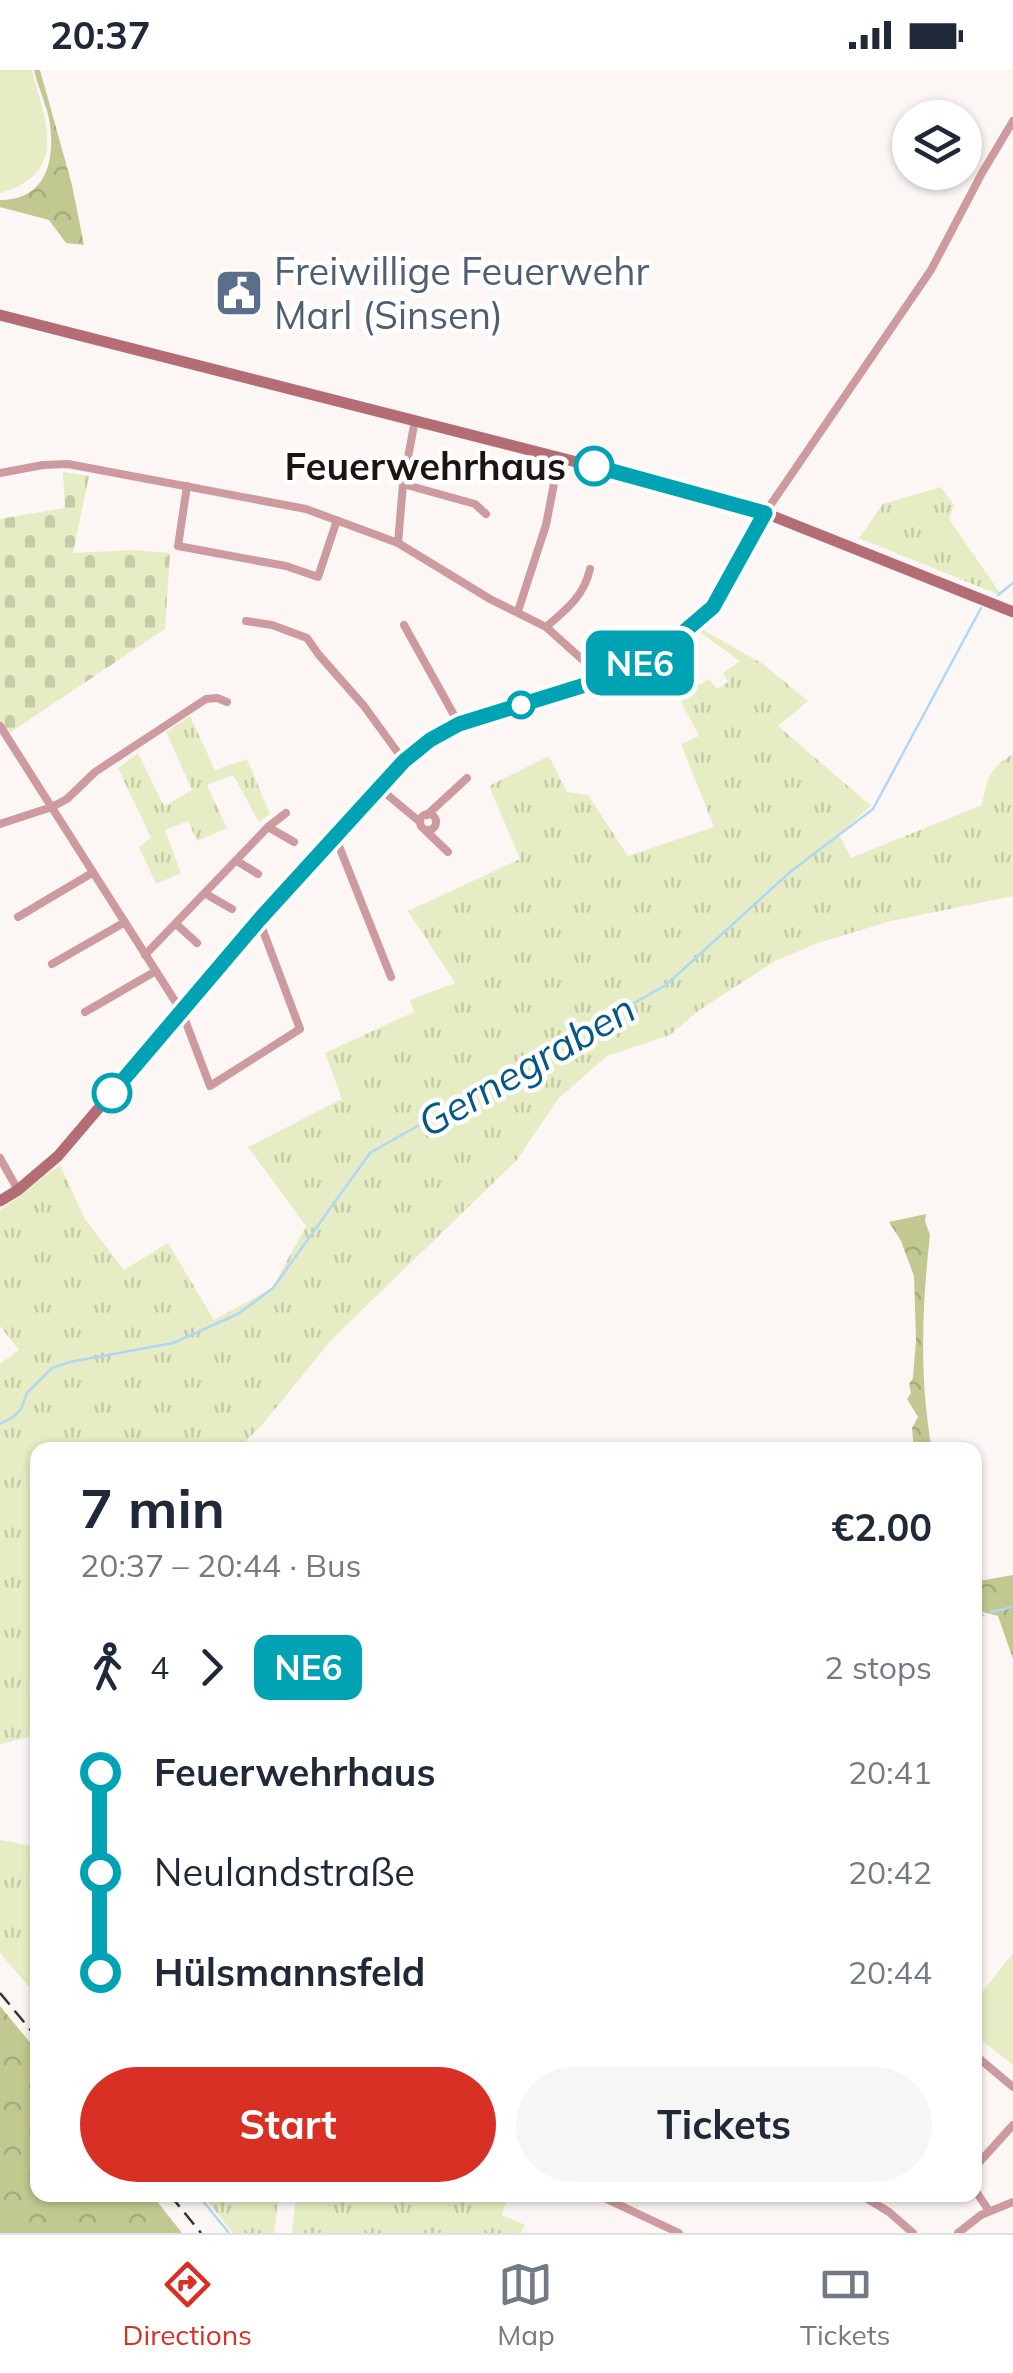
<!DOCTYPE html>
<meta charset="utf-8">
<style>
body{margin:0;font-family:Mulish,sans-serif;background:#f6f6f7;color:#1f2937;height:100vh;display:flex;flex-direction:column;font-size:38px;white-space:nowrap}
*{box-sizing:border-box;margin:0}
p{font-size:32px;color:#747a83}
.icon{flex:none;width:55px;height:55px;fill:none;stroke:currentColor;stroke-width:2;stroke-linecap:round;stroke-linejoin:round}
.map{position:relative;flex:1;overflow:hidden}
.side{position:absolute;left:30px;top:1372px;width:952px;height:760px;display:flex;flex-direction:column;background:#fff;border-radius:20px;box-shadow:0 2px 8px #0004}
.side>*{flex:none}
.badge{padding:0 20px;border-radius:15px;font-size:35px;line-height:65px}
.fabs{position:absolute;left:892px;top:30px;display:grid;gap:20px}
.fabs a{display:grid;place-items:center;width:90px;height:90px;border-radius:50%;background:#fff;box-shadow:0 2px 8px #0004;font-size:50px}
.map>.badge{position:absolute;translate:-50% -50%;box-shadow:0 0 0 5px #fff}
.legs{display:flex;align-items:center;gap:15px;height:110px;padding:0 50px;font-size:32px}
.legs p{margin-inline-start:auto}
.head{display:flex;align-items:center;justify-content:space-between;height:170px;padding:0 50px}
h1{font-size:55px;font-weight:700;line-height:75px}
.action{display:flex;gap:20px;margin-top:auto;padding:20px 50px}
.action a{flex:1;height:115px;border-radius:60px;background:#d93025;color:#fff;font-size:40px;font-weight:700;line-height:115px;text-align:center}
.action a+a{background:#f6f6f7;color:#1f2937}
ul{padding:0 50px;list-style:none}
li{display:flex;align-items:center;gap:35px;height:100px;font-size:38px}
li i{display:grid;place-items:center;width:15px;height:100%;margin:0 12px;background:currentColor}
li i::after{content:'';width:25px;height:25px;margin:-12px;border:8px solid;border-radius:50%;background:#fff}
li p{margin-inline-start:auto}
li:first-child i{background:linear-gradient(#0000 50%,currentColor 0)}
li:last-child i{background:linear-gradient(currentColor 50%,#0000 0)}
.status{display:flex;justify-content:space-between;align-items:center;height:70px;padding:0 50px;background:#fff;direction:ltr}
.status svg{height:28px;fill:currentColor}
.dock{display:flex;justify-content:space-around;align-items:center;height:140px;border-top:2px solid #e0e1e3;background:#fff;font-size:28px;color:#747a83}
.dock a{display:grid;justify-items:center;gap:5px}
.dock .active{color:#d93025}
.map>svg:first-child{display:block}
</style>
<div class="status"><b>20:37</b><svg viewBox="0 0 49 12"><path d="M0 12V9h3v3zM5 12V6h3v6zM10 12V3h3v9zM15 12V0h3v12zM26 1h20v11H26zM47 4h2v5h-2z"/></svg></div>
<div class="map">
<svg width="1013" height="2163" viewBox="0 0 1013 2163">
<defs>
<pattern id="grass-tufts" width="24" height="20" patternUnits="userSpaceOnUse" patternTransform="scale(2.5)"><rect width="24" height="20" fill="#e6edc4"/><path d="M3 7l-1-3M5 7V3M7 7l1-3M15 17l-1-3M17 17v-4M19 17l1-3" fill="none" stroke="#c5caa7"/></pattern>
<pattern id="forest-crowns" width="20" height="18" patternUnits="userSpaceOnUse" patternTransform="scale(2.5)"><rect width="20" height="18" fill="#c1c990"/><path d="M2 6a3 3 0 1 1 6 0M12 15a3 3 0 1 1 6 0" fill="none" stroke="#a5ac7b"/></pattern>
<pattern id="cemetery-stones" width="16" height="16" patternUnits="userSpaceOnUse" patternTransform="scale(2.5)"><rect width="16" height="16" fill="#e6edc4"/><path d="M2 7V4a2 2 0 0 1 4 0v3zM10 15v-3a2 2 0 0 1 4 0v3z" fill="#c5caa7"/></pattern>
</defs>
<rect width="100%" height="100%" fill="#fcf7f4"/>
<!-- grass -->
<g fill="url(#grass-tufts)">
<path d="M941,417l13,18 -5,14 53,77 -143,-58 24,-34z"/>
<path d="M698,557l65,37 45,37 -30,25 93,80 -32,28 12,24 131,-53c5,-27 7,-36 31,-51v142l-122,25 -73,22 -43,18 -77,50 -28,24 -63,21 -49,43 -42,62 -184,178 -69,85 -26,26h-199l-1,285 -37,9v-380l19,-14 -19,-24v-116l60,-45 25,54 39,51 44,-27 46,77 58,-32 34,-62 -58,-79 94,-48 -17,-46 89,-41 -4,-12 45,-17 -47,-72 112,-52 -31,-73 60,-30 18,36 21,3 40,61 86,-29 -33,-83 18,-8 -38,-73 -1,-8 11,-7 29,37 9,-6 8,10 11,-7 -5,-9 17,-12 -45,-32z"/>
<path d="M190,646l25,54 32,-11 23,55 -11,8 -26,-47 -26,10 20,43 -30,13 -9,-20 -23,9 16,43 -25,11 -17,-37 12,-9 -33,-70 20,-15 26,53 28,-16 -26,-58z"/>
<path d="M0,1770l37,7v149l-37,-43z"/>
<path d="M202,2125h77l-5,38h-41z"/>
<path d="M296,2125h212l-6,20 23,10 -4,8h-229z"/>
</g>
<!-- forest -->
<g fill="url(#forest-crowns)">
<path d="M34,0h6l32,115 12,60 -18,-2 -17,-23 -49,-13v-7c45,0 55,-37 50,-75 -2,-18 -12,-37 -16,-55z"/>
<path d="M926,1144l-1,7 5,14c-8,71 -11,144 2,215h-18l-2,-22 6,-11 -11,-18 4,-6 -2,-9 4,-6 3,-38 -2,-64 -13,-35 -12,-19z"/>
<path d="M975,1504l4,7 34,-6v84l-15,-43 -19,-5 -4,-16z"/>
<path d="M0,1936l37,45 1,144h114l30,38h-182z"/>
</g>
<!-- cemetery -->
<path fill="url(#cemetery-stones)" d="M63,402l26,4 -16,77 61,-3 36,3 -5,76 -157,105 -8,-12v-203l65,-11z"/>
<!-- pitch -->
<g fill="#e6edc4">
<path d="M0,0h32c13,51 38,104 -32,123z"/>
<path d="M1013,1883v112l-38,-30v-34z"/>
</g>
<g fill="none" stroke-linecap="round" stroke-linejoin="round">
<!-- stream -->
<g stroke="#b0d7f8" stroke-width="2.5">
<path d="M998,525l15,-12"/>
<path d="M0,1354l13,-7 8,-8 6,-16 25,-25 18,-6 103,-19 65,-29 35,-26 97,-135 296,-168 124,-113 83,-63 108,-201"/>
<path d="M991,1542l22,-5"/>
<path d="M975,1548l8,-3"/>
<path d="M198,2125l31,38"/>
</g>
<!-- street -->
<g stroke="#cd9a9f" stroke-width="8">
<path d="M0,403l43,-8 25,-1 238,45 92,34 92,56 56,28 48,43 7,10"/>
<path d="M403,414l72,20 11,10"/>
<path d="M187,416l-9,60 108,20 32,11 19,-57"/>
<path d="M765,443l166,-243 51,-97 31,-52"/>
<path d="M398,473l5,-59 12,-64"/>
<path d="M518,541l28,-86 13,-67"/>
<path d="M246,551l26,4 35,13 12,17 45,51 40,55"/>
<path d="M404,555l55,99"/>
<path d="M546,557c20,-17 38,-31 44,-58"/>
<path d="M0,656l182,286 28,74 90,-57 -41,-109"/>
<path d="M378,717l42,35"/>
<circle cx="428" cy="752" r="8"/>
<path d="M427,745l40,-37"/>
<path d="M0,754l52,-17 15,-8 28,-27 111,-73 11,-1 10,4"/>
<path d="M268,757l26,15"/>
<path d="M426,761l22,21"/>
<path d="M335,766l56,141"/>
<path d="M237,791l21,13"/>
<path d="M206,824l26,15"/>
<path d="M18,847l74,-44"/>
<path d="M176,854l21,19"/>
<path d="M145,885l123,-128 18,-14"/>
<path d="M52,894l73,-42"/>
<path d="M85,942l71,-41"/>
<path d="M0,1088l18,32"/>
<path d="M975,1985l38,32"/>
<path d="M975,2097l38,-42"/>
<path d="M975,2120l14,21"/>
<path d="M598,2125l81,38"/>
<path d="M861,2125l28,17 24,21"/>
<path d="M958,2163l23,-18 32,-13"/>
</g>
<!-- secondary -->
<g stroke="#b46c75" stroke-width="11">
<path d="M0,245l706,180 59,18 248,99"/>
<path d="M0,1131l18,-11 40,-34 201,-236 119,-133 26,-26 26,-21 29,-16 142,-44 40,-18 31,-20 41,-35 52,-94"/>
</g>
<!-- rail -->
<g stroke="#3a322f" stroke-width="2.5" stroke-dasharray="15 8" stroke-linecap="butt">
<path d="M0,1923l38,46"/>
<path d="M170,2125l31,38"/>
</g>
</g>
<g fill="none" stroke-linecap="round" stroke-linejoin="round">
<!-- line-1 casing -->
<g stroke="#fff" stroke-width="22">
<path id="line-1" d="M112,1023l147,-173 145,-159 26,-21 29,-16 142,-44 40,-18 31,-20 41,-35 52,-94 -171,-47"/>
</g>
<!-- line-1 -->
<use href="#line-1" stroke="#00a3b4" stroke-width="15"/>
</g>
<!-- icons -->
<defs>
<g id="civic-square" transform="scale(2.5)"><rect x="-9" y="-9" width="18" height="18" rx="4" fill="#5c6f8a" stroke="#fff"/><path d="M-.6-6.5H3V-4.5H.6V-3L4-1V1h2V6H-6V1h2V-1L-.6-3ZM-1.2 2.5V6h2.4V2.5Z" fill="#fff"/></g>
</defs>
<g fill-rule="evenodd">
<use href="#civic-square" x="239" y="223"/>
</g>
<!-- markers -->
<g fill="#fff" stroke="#00a3b4" stroke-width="5">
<circle cx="594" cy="396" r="18"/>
<circle cx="521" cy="635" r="12"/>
<circle cx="112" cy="1023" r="18"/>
</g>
<g text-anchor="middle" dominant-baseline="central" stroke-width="9" stroke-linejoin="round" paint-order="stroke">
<!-- service labels -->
<g font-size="38" fill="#4e5e75" stroke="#fff" text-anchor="start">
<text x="274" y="201">Freiwillige Feuerwehr<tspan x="274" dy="44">Marl (Sinsen)</tspan></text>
</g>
<!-- stop labels -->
<g font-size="38" font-weight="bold" fill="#1d1411" stroke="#fff" text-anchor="end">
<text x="566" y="396">Feuerwehrhaus</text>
</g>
<!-- water labels -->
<g font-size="40" font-style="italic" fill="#045889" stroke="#fff">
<text transform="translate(526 995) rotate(-30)">Gernegraben</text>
</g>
</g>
</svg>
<div class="fabs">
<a><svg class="icon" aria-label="layers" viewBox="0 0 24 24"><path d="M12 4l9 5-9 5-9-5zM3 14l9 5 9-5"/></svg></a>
</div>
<b class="badge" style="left:640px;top:593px;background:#00a3b4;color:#fff">NE6</b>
<section class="side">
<div class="head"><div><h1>7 min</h1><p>20:37 – 20:44 · Bus</p></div><b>€2.00</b></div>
<div class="legs"><svg class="icon" aria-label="walk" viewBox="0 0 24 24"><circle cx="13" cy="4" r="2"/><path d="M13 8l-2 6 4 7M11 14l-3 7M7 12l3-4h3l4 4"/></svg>4<svg class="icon" aria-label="forward" viewBox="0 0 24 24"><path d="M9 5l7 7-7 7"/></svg><b class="badge" style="background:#00a3b4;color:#fff">NE6</b><p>2 stops</p></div>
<ul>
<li><i style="color:#00a3b4"></i><b>Feuerwehrhaus</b><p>20:41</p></li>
<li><i style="color:#00a3b4"></i><span>Neulandstraße</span><p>20:42</p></li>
<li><i style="color:#00a3b4"></i><b>Hülsmannsfeld</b><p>20:44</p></li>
</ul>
<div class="action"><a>Start</a><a>Tickets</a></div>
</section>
</div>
<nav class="dock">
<a class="active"><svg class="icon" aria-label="directions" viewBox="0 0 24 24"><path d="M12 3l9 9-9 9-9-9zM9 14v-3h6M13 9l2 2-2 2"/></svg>Directions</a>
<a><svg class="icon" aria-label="map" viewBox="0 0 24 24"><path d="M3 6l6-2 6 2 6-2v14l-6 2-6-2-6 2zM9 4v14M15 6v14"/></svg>Map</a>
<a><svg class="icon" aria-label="tickets" viewBox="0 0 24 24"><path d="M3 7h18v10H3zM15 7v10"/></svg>Tickets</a>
</nav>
